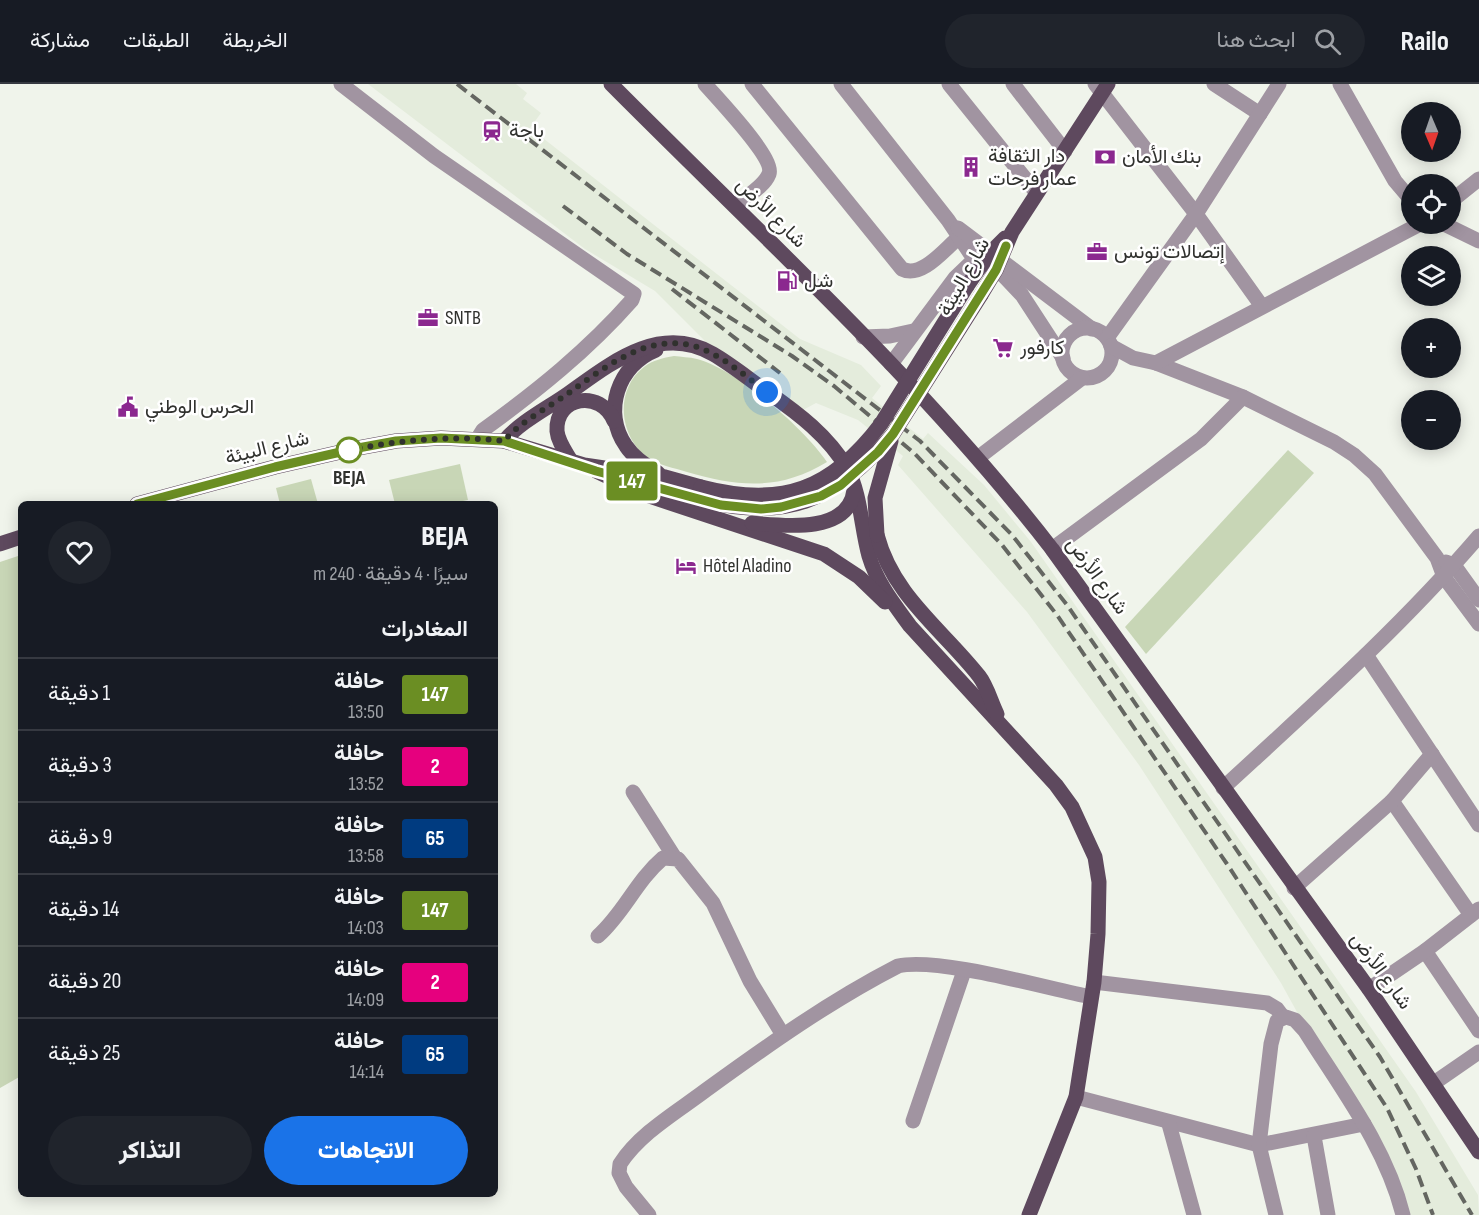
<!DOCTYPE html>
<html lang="ar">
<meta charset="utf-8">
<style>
body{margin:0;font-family:"Sofia Sans Condensed",Vazirmatn,sans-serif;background:#20242c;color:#f1f3f6;direction:rtl;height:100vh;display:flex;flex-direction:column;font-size:22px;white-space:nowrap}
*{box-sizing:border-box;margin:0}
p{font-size:20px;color:#9ea1a6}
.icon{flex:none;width:33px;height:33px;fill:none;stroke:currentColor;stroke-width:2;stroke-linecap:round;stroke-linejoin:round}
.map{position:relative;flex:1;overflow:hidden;direction:ltr}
.details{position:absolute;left:18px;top:417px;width:480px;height:696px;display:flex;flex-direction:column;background:#171b24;border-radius:9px;box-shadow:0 3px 15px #0003;direction:rtl}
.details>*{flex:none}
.badge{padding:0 12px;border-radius:4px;font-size:21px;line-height:39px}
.needle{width:39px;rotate:178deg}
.buttons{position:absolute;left:1401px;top:18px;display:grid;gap:12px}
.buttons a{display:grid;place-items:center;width:60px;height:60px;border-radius:50%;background:#171b24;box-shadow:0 3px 15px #0003;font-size:30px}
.you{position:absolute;width:30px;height:30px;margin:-15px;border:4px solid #fff;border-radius:50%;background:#1a73e8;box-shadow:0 0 0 9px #1a73e833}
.map>.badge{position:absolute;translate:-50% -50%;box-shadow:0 0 0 3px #fff}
h2{padding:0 30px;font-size:22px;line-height:54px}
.round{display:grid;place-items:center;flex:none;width:63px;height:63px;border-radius:32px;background:#20242c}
.headline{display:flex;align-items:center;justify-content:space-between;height:102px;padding:0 30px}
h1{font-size:28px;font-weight:800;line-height:45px}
.primary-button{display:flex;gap:12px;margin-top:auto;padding:12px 30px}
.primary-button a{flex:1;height:69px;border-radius:36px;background:#1a73e8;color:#fff;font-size:24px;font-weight:800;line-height:69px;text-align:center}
.primary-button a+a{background:#20242c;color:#f1f3f6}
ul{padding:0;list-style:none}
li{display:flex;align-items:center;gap:18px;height:72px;padding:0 30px;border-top:2px solid #363941}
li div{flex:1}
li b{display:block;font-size:22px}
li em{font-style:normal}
li .badge{min-width:66px;font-weight:700;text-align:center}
header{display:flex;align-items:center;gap:36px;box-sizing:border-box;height:84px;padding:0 30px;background:#171b24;border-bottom:2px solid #363941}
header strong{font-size:28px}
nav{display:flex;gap:33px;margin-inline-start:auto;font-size:21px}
.search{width:420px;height:54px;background:#20242c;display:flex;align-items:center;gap:15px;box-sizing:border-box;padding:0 21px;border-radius:33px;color:#9ea1a6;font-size:22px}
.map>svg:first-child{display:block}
</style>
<header>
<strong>Railo</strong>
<div class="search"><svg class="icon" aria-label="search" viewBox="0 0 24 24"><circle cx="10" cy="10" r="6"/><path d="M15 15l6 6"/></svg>ابحث هنا</div>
<nav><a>الخريطة</a><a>الطبقات</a><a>مشاركة</a></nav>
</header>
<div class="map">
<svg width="1479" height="1131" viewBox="0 0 1479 1131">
<rect width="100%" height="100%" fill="#f0f4eb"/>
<!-- built -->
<path fill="#e4ecdc" d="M368,0h148l11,9 -4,6 18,14 -11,15 270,211 61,26 20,21 -9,12 51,41 5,-6 56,52 47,57 385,550 62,103 1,20h-70l-128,-232 -142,-218 -112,-153 -129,-147 5,-9 -45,-36 -42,-17 -13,7 -92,-63 -56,-56 -70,-42z"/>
<!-- green -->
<g fill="#c8d6b6">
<path d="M674,272c7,1 15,1 23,3 39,10 108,70 130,103 -48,29 -88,25 -140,10 -13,-4 -28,-7 -39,-14 -29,-21 -34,-68 -4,-91 9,-7 19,-9 30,-11z"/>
<path d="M1288,366l26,23 -168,181 -21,-27z"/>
<path d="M460,380l8,36 -20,4h-53l-6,-24z"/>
<path d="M311,395l7,25h-38l-4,-16z"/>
<path d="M21,471v521l-21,12v-526z"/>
</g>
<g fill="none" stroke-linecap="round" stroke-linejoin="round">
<!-- minor -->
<g stroke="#a194a1" stroke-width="15">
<path d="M341,0l93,72 200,138 -2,6c-44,50 -95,91 -149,130l-5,8"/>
<path d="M705,0c12,14 70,74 64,90 -5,13 -24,23 -34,32"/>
<path d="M752,0l150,185c19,10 42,-19 56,-31"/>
<path d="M841,0l107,136 22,33 34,23 18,19 41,63"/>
<path d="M949,0l87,108"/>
<path d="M1013,0l52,67"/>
<path d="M1095,0l101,130 65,91"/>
<path d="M1214,0l46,30"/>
<path d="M1340,0l55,97 17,20"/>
<path d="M1450,118l29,-23"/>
<path d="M1444,140l35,17"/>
<path d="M958,144l134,101"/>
<circle cx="1087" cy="269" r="25"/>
<path d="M863,253l27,-1 23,-5"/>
<path d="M1107,254l89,-124 83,-130"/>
<path d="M1111,262l22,12 23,5 87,34 91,45 20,13 21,19 62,84 7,19 35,47"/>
<path d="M1156,279l264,-139"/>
<path d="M891,280l64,-86 27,-26"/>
<path d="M979,373l103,-79"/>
<path d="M1052,465l149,-110 42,-42"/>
<path d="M1446,478l8,3 25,35"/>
<path d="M1366,571l113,170"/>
<path d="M1223,704c88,-81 178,-161 256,-252"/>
<path d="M633,708l42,66"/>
<path d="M1392,717l79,114"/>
<path d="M1294,804l98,-87 40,-47"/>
<path d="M598,852c26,-23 38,-55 65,-78l15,1 35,44 37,78 33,54"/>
<path d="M1425,867l54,80"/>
<path d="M1094,898l173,21 10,6 6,8"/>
<path d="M1369,905l56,-38 54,-42"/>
<path d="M1434,999l45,-31"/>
<path d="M1076,1013l183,48 105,-21"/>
<path d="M913,1037l51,-150"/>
<path d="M1169,1040l25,91"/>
<path d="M1314,1052l14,79"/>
<path d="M649,1131l-23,-28 -7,-14 1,-9c20,-31 57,-52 86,-74 62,-45 124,-89 192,-124 41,-9 147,22 193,31"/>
<path d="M1276,1131l-17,-70 12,-101 6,-23 9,-4 9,3 10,11c37,59 81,116 98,184"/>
</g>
<!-- major -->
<g stroke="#5e495e" stroke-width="15">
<path d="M611,0c150,151 310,296 441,465l317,440 110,163"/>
<path d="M967,202l22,-32 16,-16"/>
<path d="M981,211l15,-25 16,-38 96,-148"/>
<path d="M656,266c-38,15 -54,62 -30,96 8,12 20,19 32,27"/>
<path d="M504,357c17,-20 44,-33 65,-48 42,-30 91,-70 144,-39 19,11 37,26 56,39 30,21 59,43 78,75 14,27 14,59 22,88 8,27 25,48 41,70l146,159 16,22 23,50 4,25 -1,52 -4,48 -18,115 -47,118"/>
<path d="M571,377c-5,-9 -13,-19 -14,-30 -2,-35 44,-42 57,-10"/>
<path d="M596,387l50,24 178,59 35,23 26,25"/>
<path d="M633,397l64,18"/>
<path d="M137,420l138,-37 83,-19 38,-7 45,-3 63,3 80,24 81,12 36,10"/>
<path d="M752,439c32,3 97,11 102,-33"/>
<path d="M877,451c16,61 65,94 102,141 8,10 12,26 18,38"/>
<path d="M0,460l21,-7"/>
</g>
<!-- rail -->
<g stroke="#646661" stroke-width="4" stroke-dasharray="12 6" stroke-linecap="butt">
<path d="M457,0l463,357 92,94 55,70 313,452 92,158"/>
<path d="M563,122l64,48 165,102 42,30 80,67 88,92 55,70 170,249 160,244 29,61 17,46"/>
<path d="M672,205l108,84"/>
</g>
<!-- major-bridge -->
<g stroke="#5e495e" stroke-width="15">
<path d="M701,403c81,21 130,3 180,-63l86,-138"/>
<path d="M697,415c88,24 138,3 196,-65l88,-139"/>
<path d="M877,451l-2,-37 16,-57"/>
</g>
</g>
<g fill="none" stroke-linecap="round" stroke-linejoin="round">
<!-- line casing -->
<g stroke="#fff" stroke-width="14">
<path id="line" d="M137,420l138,-37 83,-19 38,-7 45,-3 63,3 92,30 125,34 40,4 20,-2 40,-11 20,-11 37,-33 15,-18 103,-164 10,-24"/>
</g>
<!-- line -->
<use href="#line" stroke="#6b8e23" stroke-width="9"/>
<!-- walk -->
<path stroke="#30312e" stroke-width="6" stroke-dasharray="0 10.8" d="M349,366c52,-10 102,-15 155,-9 17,-20 44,-33 66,-49 41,-29 88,-67 141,-39 20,10 38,26 56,39"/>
</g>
<!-- icons -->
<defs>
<g id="station-bare" transform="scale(1.62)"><path d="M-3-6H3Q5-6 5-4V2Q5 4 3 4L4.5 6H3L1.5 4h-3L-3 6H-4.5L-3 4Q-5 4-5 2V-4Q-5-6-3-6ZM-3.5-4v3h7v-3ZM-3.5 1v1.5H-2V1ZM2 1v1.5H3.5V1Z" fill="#8b288f" stroke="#fff" stroke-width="2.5" paint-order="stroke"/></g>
<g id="bank-bare" transform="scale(1.62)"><path d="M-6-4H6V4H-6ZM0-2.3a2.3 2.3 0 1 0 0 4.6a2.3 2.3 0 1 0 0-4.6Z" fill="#8b288f" stroke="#fff" stroke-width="2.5" paint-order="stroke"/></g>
<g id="building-bare" transform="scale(1.62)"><path d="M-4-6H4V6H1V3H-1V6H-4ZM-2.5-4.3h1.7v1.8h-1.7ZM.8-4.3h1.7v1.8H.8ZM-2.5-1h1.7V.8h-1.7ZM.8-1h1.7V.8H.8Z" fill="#8b288f" stroke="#fff" stroke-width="2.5" paint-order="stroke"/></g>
<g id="office-bare" transform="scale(1.62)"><path d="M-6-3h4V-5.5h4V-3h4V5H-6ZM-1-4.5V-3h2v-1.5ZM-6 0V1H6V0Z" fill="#8b288f" stroke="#fff" stroke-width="2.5" paint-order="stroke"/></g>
<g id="fuel-bare" transform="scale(1.62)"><path d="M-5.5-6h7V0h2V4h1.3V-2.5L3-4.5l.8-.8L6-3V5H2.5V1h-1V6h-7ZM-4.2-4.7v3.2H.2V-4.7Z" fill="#8b288f" stroke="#fff" stroke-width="2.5" paint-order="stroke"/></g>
<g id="supermarket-bare" transform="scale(1.62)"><path d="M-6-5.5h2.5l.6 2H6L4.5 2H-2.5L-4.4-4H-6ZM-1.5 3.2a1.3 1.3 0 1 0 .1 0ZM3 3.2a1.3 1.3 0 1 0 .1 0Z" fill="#8b288f" stroke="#fff" stroke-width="2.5" paint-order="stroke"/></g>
<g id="civic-bare" transform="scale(1.62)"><path d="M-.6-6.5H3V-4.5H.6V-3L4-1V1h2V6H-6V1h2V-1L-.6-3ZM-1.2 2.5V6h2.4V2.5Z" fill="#8b288f" stroke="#fff" stroke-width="2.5" paint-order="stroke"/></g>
<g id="hotel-bare" transform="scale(1.62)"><path d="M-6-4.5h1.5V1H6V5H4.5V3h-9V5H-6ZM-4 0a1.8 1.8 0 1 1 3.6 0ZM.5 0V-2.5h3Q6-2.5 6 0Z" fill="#8b288f" stroke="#fff" stroke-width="2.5" paint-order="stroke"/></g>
</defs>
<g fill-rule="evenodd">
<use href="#station-bare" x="492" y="47"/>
<use href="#bank-bare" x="1105" y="73"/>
<use href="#building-bare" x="971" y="83"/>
<use href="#office-bare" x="1097" y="168"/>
<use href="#fuel-bare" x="787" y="197"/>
<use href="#office-bare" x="428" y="234"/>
<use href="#supermarket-bare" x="1003" y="264"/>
<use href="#civic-bare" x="128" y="323"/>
<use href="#hotel-bare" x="686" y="482"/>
</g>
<!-- markers -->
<circle fill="#fff" stroke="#6b8e23" stroke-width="3" cx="349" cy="366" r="12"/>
<g text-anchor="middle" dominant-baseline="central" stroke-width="5" stroke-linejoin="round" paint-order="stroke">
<!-- poi labels -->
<g font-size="20" fill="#30312e" stroke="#fff" text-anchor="start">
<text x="509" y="47">باجة</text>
<text x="988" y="72">دار الثقافة<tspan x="988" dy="23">عمار فرحات</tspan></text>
<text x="1122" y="73">بنك الأمان</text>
<text x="1114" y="168">إتصالات تونس</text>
<text x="804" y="197">شل</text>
<text x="445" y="234">SNTB</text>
<text x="1020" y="264">كارفور</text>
<text x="145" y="323">الحرس الوطني</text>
<text x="703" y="482">Hôtel Aladino</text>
</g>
<!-- street labels -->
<g font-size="20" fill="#30312e" stroke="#fff">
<text transform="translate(771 129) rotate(45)">شارع الأرض</text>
<text transform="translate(964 193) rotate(-61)">شارع البيئة</text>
<text transform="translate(267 364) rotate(-14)">شارع البيئة</text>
<text transform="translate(1097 492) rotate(54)">شارع الأرض</text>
<text transform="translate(1381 887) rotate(54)">شارع الأرض</text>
</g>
<!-- stop labels -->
<g font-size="20" font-weight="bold" fill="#30312e" stroke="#fff">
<text x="349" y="394">BEJA</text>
</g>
</g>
</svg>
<div class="buttons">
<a><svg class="needle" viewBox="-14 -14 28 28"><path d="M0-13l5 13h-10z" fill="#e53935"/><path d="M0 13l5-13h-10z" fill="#9ea1a6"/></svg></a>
<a><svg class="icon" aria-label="locate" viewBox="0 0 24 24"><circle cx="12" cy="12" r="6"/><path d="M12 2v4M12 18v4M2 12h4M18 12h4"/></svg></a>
<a><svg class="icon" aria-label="layers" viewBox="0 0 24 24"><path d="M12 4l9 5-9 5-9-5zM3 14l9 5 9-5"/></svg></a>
<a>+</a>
<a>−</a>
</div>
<div class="you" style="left:767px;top:308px"></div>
<b class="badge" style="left:632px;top:397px;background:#6b8e23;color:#fff">147</b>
<section class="details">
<div class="headline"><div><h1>BEJA</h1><p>سيرًا · 4 دقيقة · 240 m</p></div><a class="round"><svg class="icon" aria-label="heart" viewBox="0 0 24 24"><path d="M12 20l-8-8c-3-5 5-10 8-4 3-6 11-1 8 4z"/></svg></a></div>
<h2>المغادرات</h2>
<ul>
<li><span class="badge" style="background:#6b8e23;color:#fff">147</span><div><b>حافلة</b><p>13:50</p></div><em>1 دقيقة</em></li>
<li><span class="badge" style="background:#e6007e;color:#fff">2</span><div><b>حافلة</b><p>13:52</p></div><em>3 دقيقة</em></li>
<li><span class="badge" style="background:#003b80;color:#fff">65</span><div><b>حافلة</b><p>13:58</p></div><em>9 دقيقة</em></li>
<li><span class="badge" style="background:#6b8e23;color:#fff">147</span><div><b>حافلة</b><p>14:03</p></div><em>14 دقيقة</em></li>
<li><span class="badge" style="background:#e6007e;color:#fff">2</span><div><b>حافلة</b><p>14:09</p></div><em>20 دقيقة</em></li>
<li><span class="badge" style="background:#003b80;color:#fff">65</span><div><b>حافلة</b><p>14:14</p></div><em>25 دقيقة</em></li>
</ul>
<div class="primary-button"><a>الاتجاهات</a><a>التذاكر</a></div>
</section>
</div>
